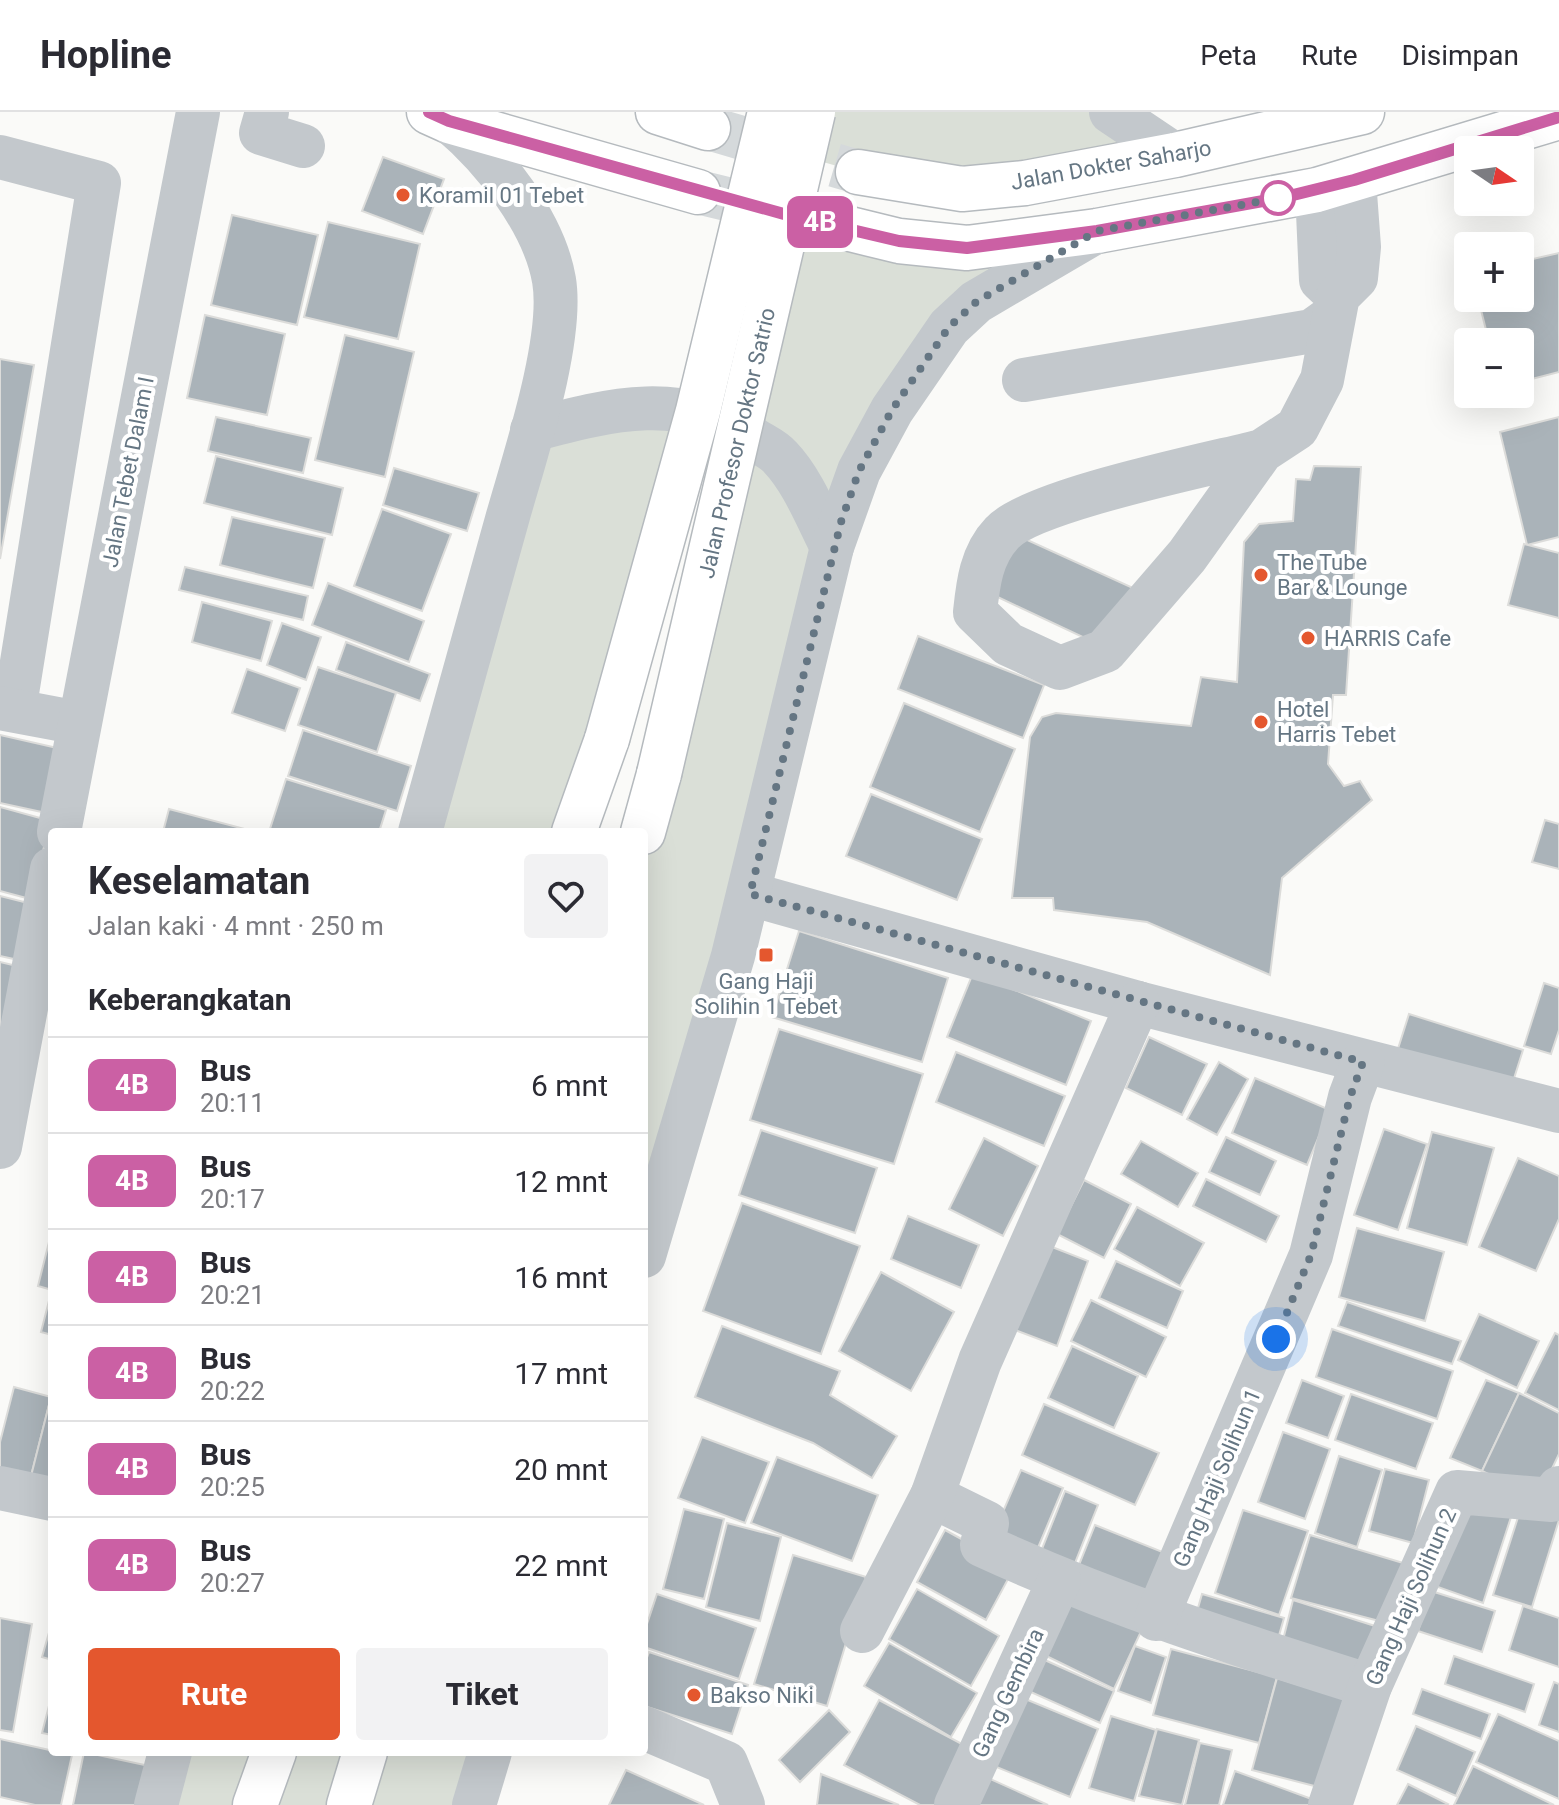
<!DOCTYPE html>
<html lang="id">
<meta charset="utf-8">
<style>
body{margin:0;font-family:Roboto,sans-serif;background:#f2f2f3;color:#2b2b33;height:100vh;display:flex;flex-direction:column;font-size:30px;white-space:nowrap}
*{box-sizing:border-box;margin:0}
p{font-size:26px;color:#7c7c81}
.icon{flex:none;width:44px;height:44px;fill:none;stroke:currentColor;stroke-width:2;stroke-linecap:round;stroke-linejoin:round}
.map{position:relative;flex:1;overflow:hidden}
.panel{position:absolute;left:48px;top:716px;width:600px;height:928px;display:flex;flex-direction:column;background:#fff;border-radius:8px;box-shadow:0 8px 32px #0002}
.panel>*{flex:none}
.badge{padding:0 16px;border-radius:12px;font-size:28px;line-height:52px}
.needle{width:52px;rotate:103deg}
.buttons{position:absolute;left:1454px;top:24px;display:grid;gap:16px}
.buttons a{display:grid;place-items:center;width:80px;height:80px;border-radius:8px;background:#fff;box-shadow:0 8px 32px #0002;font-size:40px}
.you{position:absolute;width:40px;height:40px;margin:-20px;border:6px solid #fff;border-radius:50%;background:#1a73e8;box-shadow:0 0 0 12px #1a73e833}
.map>.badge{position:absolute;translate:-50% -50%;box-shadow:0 0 0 4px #fff}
h2{padding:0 40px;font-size:30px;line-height:72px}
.round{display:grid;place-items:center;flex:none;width:84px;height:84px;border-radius:8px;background:#f2f2f3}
.summary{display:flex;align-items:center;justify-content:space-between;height:136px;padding:0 40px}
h1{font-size:38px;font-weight:700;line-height:60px}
.action{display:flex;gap:16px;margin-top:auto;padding:16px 40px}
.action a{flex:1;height:92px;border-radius:8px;background:#e4572e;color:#fff;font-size:32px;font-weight:700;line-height:92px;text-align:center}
.action a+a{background:#f2f2f3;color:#2b2b33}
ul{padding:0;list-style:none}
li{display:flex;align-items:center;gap:24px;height:96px;padding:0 40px;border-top:2px solid #e1e1e2}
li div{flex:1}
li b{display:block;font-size:30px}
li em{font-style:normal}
li .badge{min-width:88px;font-weight:700;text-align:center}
header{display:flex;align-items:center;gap:48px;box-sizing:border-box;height:112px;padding:0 40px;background:#fff;border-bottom:2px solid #e1e1e2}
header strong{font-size:38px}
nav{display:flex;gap:44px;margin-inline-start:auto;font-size:28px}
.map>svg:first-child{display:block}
</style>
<header>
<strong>Hopline</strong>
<nav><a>Peta</a><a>Rute</a><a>Disimpan</a></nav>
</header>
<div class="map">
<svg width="1559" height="1693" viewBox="0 0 1559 1693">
<rect width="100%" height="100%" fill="#fafaf8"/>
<!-- green -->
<g fill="#dadfd7">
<path d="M813,0h298l64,43 -150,28 -167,-11 -56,-16z"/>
<path d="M793,107l53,9 178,14 -132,168 -248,844v-422z"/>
<path d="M698,299l-127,421h-151l112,-402z"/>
<path d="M170,1640h320l-16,53h-318z"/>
</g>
<!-- building -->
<g fill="#aab3b9" stroke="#dcdcda" stroke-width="2">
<path d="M383,45l61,22 -21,55 -61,-23z"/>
<path d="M232,103l86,20 -21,90 -86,-20z"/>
<path d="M328,110l92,22 -22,95 -94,-22z"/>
<path d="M1559,141v119l-39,10v-40h-31l-11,-44h42v-36z"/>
<path d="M205,203l80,19 -18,81 -80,-17z"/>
<path d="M345,223l69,17 -29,125 -70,-17z"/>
<path d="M0,247l34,6 -34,194z"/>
<path d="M216,305l95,21 -8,35 -95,-22z"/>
<path d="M1559,305v120l-32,8 -27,-113z"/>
<path d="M216,344l127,32 -11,47 -128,-32z"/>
<path d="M1314,354l47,1 -15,228h-13l-5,69 16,22 16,-5 12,19 -90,78 -12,97 -123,-53 -93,-12 -1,-12h-41l18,-161 12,-20 14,-4 135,13 10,-49 36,5 7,-140 15,-18 34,-3 3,-42 14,1z"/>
<path d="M394,356l85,25 -12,38 -84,-26z"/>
<path d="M382,397l69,25 -29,77 -68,-25z"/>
<path d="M232,405l93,21 -12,50 -93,-23z"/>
<path d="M1014,422l119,54 -27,60 -119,-56z"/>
<path d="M1524,432l35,9v65l-51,-13z"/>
<path d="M185,455l123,29 -5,24 -124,-30z"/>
<path d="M328,471l96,38 -15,41 -97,-37z"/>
<path d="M202,490l70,19 -11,40 -69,-19z"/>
<path d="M282,511l39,14 -15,43 -39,-15z"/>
<path d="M918,524l126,49 -21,53 -125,-49z"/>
<path d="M346,530l84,32 -10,27 -84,-31z"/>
<path d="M318,555l78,26 -19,59 -79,-27z"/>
<path d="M247,557l53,19 -15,43 -53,-18z"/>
<path d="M904,591l111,46 -35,83 -110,-45z"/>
<path d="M303,618l108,36 -14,45 -109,-35z"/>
<path d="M0,623l66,15 -15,64 -51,-11z"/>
<path d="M286,667l100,31 -7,22h-110z"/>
<path d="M871,682l111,45 -25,61 -111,-44z"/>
<path d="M0,695l51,14 -21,78 -30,-8z"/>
<path d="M169,697l87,23h-93z"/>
<path d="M1545,708l14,4v45l-27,-7z"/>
<path d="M0,784l36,9 -13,56 -23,-5z"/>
<path d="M799,819l149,47 -26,84 -150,-45z"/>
<path d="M0,850l21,5 -21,71z"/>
<path d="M973,861l118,48 -25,64 -119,-48z"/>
<path d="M1544,871l15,5v42l-8,24 -27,-8z"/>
<path d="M1409,902l114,36 -13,41 -114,-36z"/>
<path d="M779,917l144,45 -29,90 -144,-44z"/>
<path d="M1149,925l58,27 -25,51 -56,-27z"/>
<path d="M956,940l109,44 -21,50 -108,-44z"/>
<path d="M1219,950l29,17 -31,56 -30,-16z"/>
<path d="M1255,966l75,32 -23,55 -75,-32z"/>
<path d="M1384,1017l43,15 -29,86 -44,-15z"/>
<path d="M761,1018l116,38 -22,65 -116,-38z"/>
<path d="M1432,1020l62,16 -27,97 -60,-17z"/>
<path d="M1226,1025l50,24 -16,34 -51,-23z"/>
<path d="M984,1026l54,28 -35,70 -54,-27z"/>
<path d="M1141,1029l57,32 -20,34 -57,-33z"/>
<path d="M1518,1046l41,18v43l-23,52 -57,-24z"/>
<path d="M1206,1067l73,37 -13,26 -73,-36z"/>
<path d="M1084,1068l47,24 -27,54 -47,-24z"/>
<path d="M742,1091l118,43 -39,108 -118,-43z"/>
<path d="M1137,1095l67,36 -24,43 -66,-37z"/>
<path d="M908,1104l71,29 -18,43 -70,-29z"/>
<path d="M1357,1116l87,24 -19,69 -86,-24z"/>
<path d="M52,1118v60l-14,-4z"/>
<path d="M1047,1133l41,16 -31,85 -42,-16z"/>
<path d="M1116,1149l67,30 -16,37 -68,-30z"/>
<path d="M881,1160l73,40 -43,79 -72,-40z"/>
<path d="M51,1181l1,1v41l-11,-3z"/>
<path d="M1091,1188l75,37 -20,40 -75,-36z"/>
<path d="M1347,1190l114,39 -9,23 -114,-38z"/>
<path d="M1479,1202l60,27 -22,47 -59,-28z"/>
<path d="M722,1214l118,45 -10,24 67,41 -25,42 -59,-35 -118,-46z"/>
<path d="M1332,1217l121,42 -16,48 -121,-42z"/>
<path d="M1555,1221l4,2v75l-34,-17z"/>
<path d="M1072,1234l66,30 -24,52 -66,-30z"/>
<path d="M1302,1268l42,16 -16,42 -42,-15z"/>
<path d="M1486,1268l33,13 -37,78 -32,-13z"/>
<path d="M14,1275l37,10 -21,83 -30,-8v-30z"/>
<path d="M1519,1281l40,20v41l-21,44 -56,-27z"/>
<path d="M1351,1282l82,29 -17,46 -81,-29z"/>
<path d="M51,1285h1v89l-22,-6z"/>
<path d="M1044,1292l115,49 -24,52 -113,-50z"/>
<path d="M1283,1320l47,17 -25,70 -47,-17z"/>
<path d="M702,1325l67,25 -24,61 -67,-25z"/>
<path d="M1339,1344l43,14 -25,77 -42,-14z"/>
<path d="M777,1345l101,38 -26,66 -101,-38z"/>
<path d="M1385,1357l44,11 -16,63 -44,-12z"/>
<path d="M1021,1358l42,18 -31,74 -43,-18z"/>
<path d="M1065,1379l33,14 -27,68 -33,-14z"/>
<path d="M1464,1387l48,15 -29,89 -48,-17z"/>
<path d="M1521,1396l38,12 -27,87 -39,-12z"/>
<path d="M684,1397l40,10 -20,80 -41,-10z"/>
<path d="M1243,1398l65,21 -29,84 -64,-22z"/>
<path d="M727,1411l54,14 -21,84 -54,-14z"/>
<path d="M1095,1413l75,30 -18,50 -77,-30z"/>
<path d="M945,1418l69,38 -28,52 -69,-38z"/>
<path d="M1310,1423l93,28 -20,59 -92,-24z"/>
<path d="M793,1443l73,22 -39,129 -73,-22z"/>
<path d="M1064,1473l81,38 -31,66 -80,-39z"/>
<path d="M917,1477l82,47 -28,50 -82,-47z"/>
<path d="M1431,1479l64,20 -13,41 -64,-21z"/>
<path d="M657,1482l99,34 -17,51 -95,-32v-14z"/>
<path d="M1202,1482l82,24 -10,35 -82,-24z"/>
<path d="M1293,1488l82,26 -13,53 -83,-23z"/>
<path d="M1523,1494l36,12v49l-50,-17z"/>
<path d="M0,1506l32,6 -19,108 -13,-2z"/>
<path d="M52,1510v38l-10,-3z"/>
<path d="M889,1531l88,50 -26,44 -87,-51z"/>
<path d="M1135,1534l31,11 -15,46 -33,-12z"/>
<path d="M1171,1537l106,28 -18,66 -106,-28z"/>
<path d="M649,1540l99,33 -16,49 -88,-28v-40z"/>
<path d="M1454,1544l80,28 -9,28 -80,-28z"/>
<path d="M1038,1545l76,34 -14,32 -76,-34z"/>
<path d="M1277,1566l78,24 -25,88 -78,-20z"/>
<path d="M1554,1570l5,2v48l-20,-7z"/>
<path d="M1422,1577l68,25 -9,25 -68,-25z"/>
<path d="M52,1582v41l-10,-2z"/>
<path d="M1023,1586l75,31 -28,68 -76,-31z"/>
<path d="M879,1588l98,52 -28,53h-29l-76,-40z"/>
<path d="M829,1598l21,22 -50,50 -21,-22z"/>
<path d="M1498,1602l61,27v58l-83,-37z"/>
<path d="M1111,1604l45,14 -22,71 -45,-13z"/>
<path d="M1416,1614l59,26 -19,44 -59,-26z"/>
<path d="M1157,1617l42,11 -17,65 -43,-9z"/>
<path d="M0,1627l72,16 -11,50h-26l-35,-8z"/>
<path d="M1200,1631l32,7 -13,55h-34z"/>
<path d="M84,1640l70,15 -8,38h-73z"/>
<path d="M1473,1654l81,39h-100z"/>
<path d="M626,1658l78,35h-95z"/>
<path d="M1235,1659l82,30 -1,4h-93z"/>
<path d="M977,1661l71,32h-85z"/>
<path d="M821,1662l78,31h-82z"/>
<path d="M1408,1672l40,20 -1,1h-50z"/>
</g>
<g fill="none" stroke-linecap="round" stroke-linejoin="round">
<!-- major-tunnel -->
<g stroke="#d5d9db" stroke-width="44" stroke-dasharray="44 22" stroke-linecap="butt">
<path d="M708,16l150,44"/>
<path d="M698,80l148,36"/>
</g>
<!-- major casing -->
<g stroke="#b5babe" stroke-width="47">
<g id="major">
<path d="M429,0l20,9 249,71"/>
<path d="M658,0l50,16"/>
<path d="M858,60l104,17 63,-6 150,-28 187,-43"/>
<path d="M846,116l53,13 68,7 130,-17 220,-41 242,-73"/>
<path d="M574,720l33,-93"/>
<path d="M643,720l16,-58"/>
<path d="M255,1693l19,-53"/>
<path d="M349,1693l16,-53"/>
</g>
</g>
<!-- minor -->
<g stroke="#c3c8cc" stroke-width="44">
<path d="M267,0l-6,21 42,13"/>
<path d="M1111,0l64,43"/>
<path d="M0,45l99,26 -82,510 -17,-4"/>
<path d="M1317,78l4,90 17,16"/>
<path d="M1024,268l288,-49 21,-15"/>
<path d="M532,318c79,-21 151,-40 223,10 8,5 19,10 25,17 23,24 37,61 52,90"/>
<path d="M1262,339c-51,13 -230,49 -260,82 -21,22 -24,51 -27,79l33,32 52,24 45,-17 82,-95 75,-105 35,-23 25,-48 16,-84 18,-18 3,-31 -5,-67"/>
<path d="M0,596l79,15"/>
<path d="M59,720l139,-720"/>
<path d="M420,720c29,-105 59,-210 88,-316 17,-60 56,-177 46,-236 -10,-58 -61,-122 -105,-159"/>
<path d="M750,782l388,109 421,108"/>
<path d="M0,1035l52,-278"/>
<path d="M644,1144l89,-300 99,-409 27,-76 33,-61 57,-83 27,-25 121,-71"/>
<path d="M0,1376l52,11"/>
<path d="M932,1384l55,27 -5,22c128,59 254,99 388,141"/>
<path d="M1156,1507l155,-364 39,-158 13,-35"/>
<path d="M862,1519l70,-135 48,-135 158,-358"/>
<path d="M644,1616l82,35 17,42"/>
<path d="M156,1693l14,-53"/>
<path d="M474,1693l16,-53"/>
<path d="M956,1693l103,-224"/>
<path d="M1330,1693l40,-119 87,-194 95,8 7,-12"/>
</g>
<!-- major -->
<use href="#major" stroke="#fff" stroke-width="44"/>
<!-- major-bridge casing -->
<g stroke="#b5babe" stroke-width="47" stroke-linecap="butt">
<g id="major-bridge">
<path d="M607,627l91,-328 72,-299"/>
<path d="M659,662l154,-662"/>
</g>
</g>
<!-- major-bridge -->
<use href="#major-bridge" stroke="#fff" stroke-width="44"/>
</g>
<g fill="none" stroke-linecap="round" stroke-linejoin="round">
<!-- line casing -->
<g stroke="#fff" stroke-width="18">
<path id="line" d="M429,0l20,9 335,93 115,27 68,7 130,-17 188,-34 69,-17 205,-63"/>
</g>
<!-- line -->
<use href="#line" stroke="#cb60a4" stroke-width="12"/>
<!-- walk -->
<path stroke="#657683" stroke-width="8" stroke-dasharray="0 14.4" d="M1276,1227l35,-84 39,-158 13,-35 -613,-168 91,-372 18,-51 33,-61 57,-83 27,-25 121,-71 188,-34 -7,1"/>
</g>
<!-- markers -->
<g fill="#e4572e" stroke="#fff" stroke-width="3">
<circle cx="403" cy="83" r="8"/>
<circle cx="1261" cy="463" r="8"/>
<circle cx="1308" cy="526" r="8"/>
<circle cx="1261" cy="610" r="8"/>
<rect x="758" y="835" width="16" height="16" rx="4"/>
<circle cx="694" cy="1583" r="8"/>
</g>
<circle fill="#fff" stroke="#cb60a4" stroke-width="4" cx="1278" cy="86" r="16"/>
<g text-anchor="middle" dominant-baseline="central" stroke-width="8" stroke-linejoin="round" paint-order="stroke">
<!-- street labels -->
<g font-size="22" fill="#657683" stroke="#fff">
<text transform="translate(1111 53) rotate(-10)">Jalan Dokter Saharjo</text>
<text transform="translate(737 331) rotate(-77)">Jalan Profesor Doktor Satrio</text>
<text transform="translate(128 360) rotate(-79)">Jalan Tebet Dalam I</text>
<text transform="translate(1217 1366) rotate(-67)">Gang Haji Solihun 1</text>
<text transform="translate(1411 1485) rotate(-66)">Gang Haji Solihun 2</text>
<text transform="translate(1008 1581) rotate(-65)">Gang Gembira</text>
</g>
<!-- poi labels -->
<g font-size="22" fill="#657683" stroke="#fff" text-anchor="start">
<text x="419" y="83">Koramil 01 Tebet</text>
<text x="1277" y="450">The Tube<tspan x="1277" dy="25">Bar &amp; Lounge</tspan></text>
<text x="1324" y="526">HARRIS Cafe</text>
<text x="1277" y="597">Hotel<tspan x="1277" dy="25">Harris Tebet</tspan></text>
<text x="766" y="869" text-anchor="middle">Gang Haji<tspan x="766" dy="25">Solihin 1 Tebet</tspan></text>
<text x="710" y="1583">Bakso Niki</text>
</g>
</g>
</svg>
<div class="buttons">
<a><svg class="needle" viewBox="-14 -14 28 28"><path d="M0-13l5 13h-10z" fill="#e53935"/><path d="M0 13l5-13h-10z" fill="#7c7c81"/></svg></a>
<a>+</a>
<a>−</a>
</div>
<div class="you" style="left:1276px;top:1227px"></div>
<b class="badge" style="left:820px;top:110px;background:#cb60a4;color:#fff">4B</b>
<section class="panel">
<div class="summary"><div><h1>Keselamatan</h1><p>Jalan kaki · 4 mnt · 250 m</p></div><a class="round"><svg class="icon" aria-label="heart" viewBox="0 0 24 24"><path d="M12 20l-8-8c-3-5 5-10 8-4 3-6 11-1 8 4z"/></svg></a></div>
<h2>Keberangkatan</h2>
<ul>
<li><span class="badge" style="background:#cb60a4;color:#fff">4B</span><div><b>Bus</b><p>20:11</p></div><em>6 mnt</em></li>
<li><span class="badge" style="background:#cb60a4;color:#fff">4B</span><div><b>Bus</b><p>20:17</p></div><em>12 mnt</em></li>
<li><span class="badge" style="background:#cb60a4;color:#fff">4B</span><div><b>Bus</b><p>20:21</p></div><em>16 mnt</em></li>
<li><span class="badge" style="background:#cb60a4;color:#fff">4B</span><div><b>Bus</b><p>20:22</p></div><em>17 mnt</em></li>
<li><span class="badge" style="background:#cb60a4;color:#fff">4B</span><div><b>Bus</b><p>20:25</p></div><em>20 mnt</em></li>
<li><span class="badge" style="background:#cb60a4;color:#fff">4B</span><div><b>Bus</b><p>20:27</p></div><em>22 mnt</em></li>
</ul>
<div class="action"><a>Rute</a><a>Tiket</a></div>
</section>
</div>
